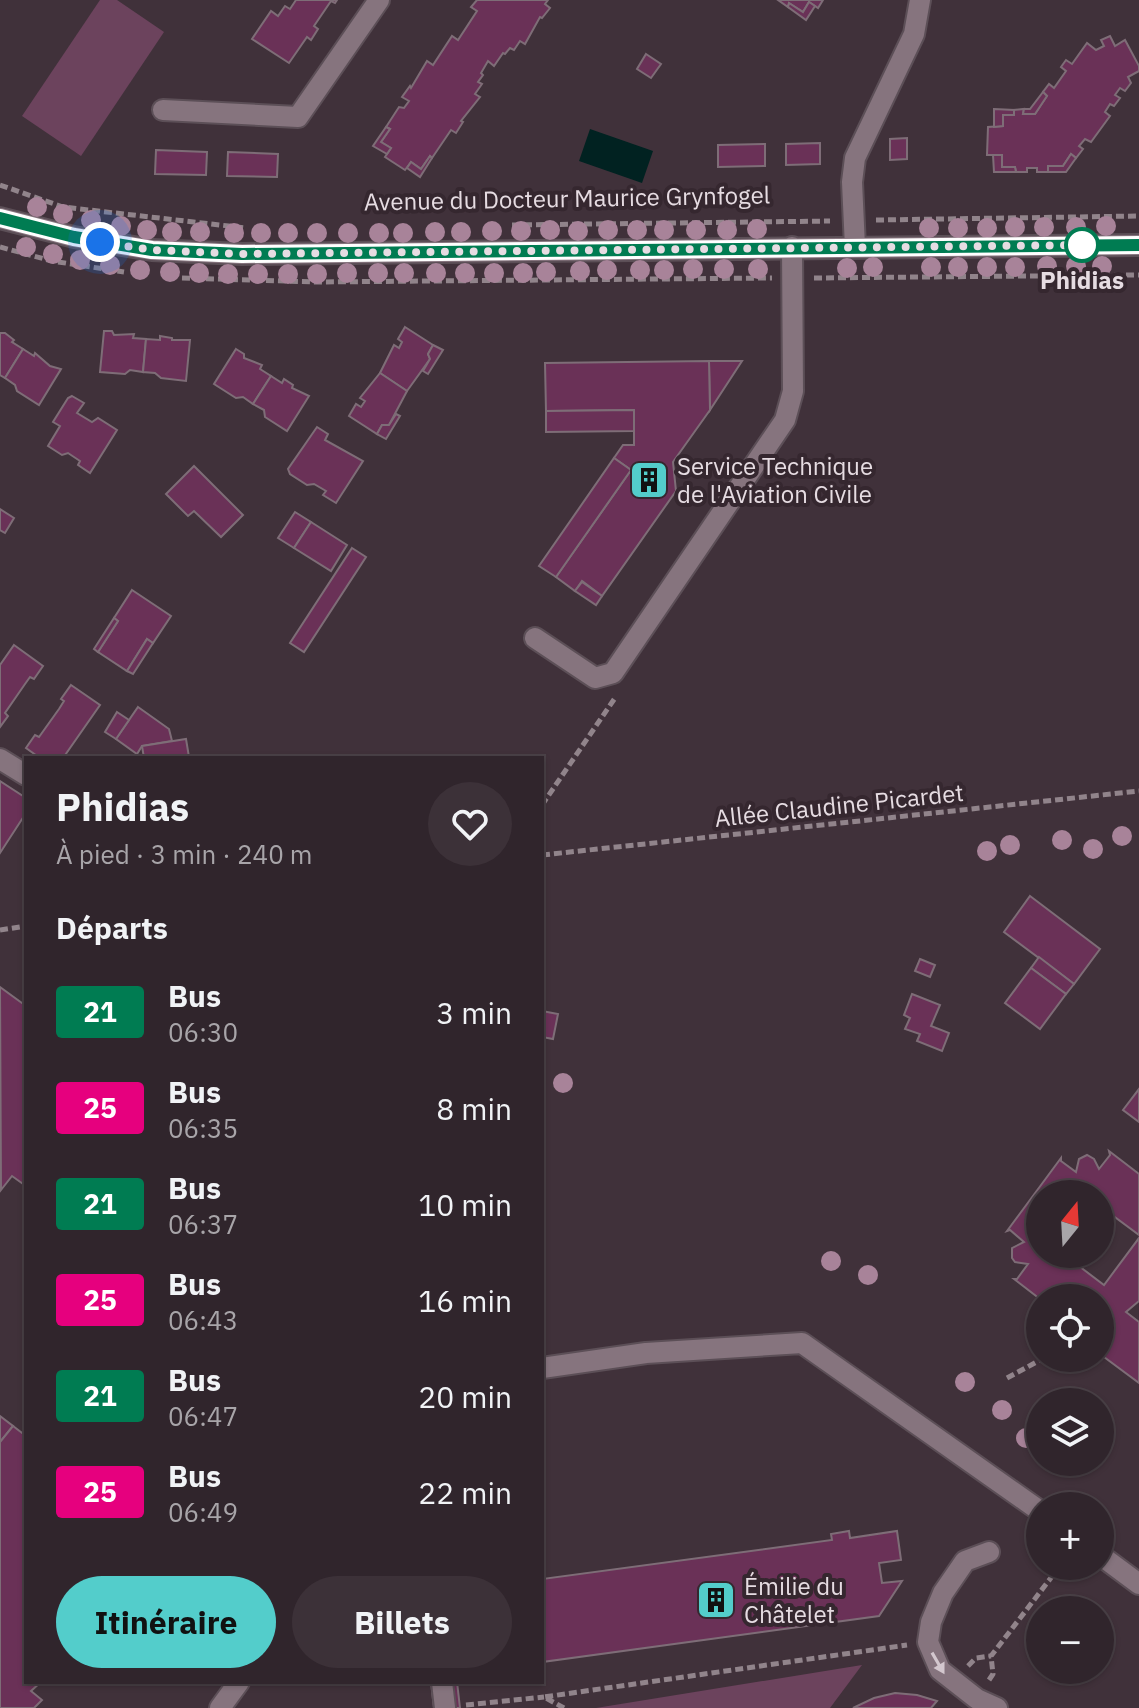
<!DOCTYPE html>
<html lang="fr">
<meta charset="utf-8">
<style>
body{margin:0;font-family:"IBM Plex Sans",sans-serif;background:#3c3138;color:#f1f3f6;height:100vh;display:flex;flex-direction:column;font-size:30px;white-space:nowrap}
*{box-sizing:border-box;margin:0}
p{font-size:26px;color:#a8a5a9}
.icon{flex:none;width:44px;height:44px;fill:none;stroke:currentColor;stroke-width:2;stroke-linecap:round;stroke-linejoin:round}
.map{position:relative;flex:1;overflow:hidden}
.panel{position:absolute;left:24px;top:756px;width:520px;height:928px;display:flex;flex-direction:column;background:#30252c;border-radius:0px;box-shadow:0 2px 6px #0004,0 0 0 2px #4b4248}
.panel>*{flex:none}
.badge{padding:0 16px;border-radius:6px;font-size:28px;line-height:52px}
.needle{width:52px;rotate:18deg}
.buttons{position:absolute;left:1026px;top:1180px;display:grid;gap:16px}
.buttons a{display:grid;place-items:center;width:88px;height:88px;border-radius:50%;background:#30252c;box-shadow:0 2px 6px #0004,0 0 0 2px #4b4248;font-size:40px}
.you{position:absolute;width:40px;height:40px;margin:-20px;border:6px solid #fff;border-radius:50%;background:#1a73e8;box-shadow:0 0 0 12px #1a73e833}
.map>.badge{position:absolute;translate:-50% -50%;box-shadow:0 0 0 4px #fff}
h2{padding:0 32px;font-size:30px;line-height:72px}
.round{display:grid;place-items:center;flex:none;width:84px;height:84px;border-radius:42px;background:#3c3138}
.summary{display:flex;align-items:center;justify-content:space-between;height:136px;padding:0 32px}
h1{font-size:38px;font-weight:700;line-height:60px}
.primary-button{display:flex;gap:16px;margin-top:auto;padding:16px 32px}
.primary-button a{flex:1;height:92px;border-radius:48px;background:#53cdcb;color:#111;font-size:32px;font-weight:700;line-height:92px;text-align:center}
.primary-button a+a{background:#3c3138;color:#f1f3f6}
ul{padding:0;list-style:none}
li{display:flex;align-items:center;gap:24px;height:96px;padding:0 32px}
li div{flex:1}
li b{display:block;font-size:30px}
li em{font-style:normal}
li .badge{min-width:88px;font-weight:700;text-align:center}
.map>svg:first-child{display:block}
</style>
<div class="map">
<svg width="1139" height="1708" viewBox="0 0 1139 1708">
<rect width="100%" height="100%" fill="#40313a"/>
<!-- green -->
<g fill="#6c435d">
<path d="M100,0h17l47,32 -83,124 -59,-40z"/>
<path d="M862,1665l-32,43h-234z"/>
</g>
<!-- water -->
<path fill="#012221" d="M590,129l63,22 -11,32 -63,-22z"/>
<!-- building -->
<g fill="#6a3157" stroke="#7e6d77" stroke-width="2">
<path d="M296,0h41l-2,3 -4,-2 -17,25 4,3 -7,11 -4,-3 -18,26 -37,-24 19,-28 7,5 7,-10 5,3z"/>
<path d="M477,0h71l-3,4 5,4 -8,10 -2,-1 -15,27 -5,-3 -6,9 -4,-2 -5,6 -2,-1 -9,13 -6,-5 -7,12 2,2 -5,7 4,2 -7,10 5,3 -19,24 2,1 -7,11 -5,-3 -19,28 -2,-2 -9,13 -10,-7 -6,8 -20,-13 6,-9 -10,-6 9,-13 -4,-2 13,-20 5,1 5,-7 -7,-4 8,-11 1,2 16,-27 6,4 19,-29 6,4 19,-29 -6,-4z"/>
<path d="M778,0h45l-5,8 -9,-6 -6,10 -14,-9 -1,4z"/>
<path d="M809,2l6,4 -9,14 -18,-13 1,-4 14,9z"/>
<path d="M1110,36l5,10 10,-6 14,26v5l-11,6 3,6 -6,8 -5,-3 -5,7 5,3 -6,8 -4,-2 -5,8 5,4 -19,26 -6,-3 -6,7 4,3 -7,9 -5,-4 -8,12h-15v6h-11v-4h-10v4h-11l-1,-5h-13v-12h-15l1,-28 15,-1v-11h11v-5l10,-1 -1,5h12l12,-18 -4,-4 6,-8 5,4 12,-17 -5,-4 5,-7 6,4 15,-21 9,7 8,-4 -3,-6z"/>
<path d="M646,54l15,10 -10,14 -14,-9z"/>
<path d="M1043,92l4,4 -12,18h-12l1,-5h6z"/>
<path d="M994,109l20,1v5h-11v11l-9,1z"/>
<path d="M386,127l4,2 -9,13 10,6 -4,6 -14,-8z"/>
<path d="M907,138v21l-17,1v-21z"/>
<path d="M820,143v21l-34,1v-21z"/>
<path d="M765,144v22l-47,1v-22z"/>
<path d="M156,150l51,2 -1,23 -51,-1z"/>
<path d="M228,152l50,2 -1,23 -50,-1z"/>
<path d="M1071,154l5,4 -10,14h-18v-6h15z"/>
<path d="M993,155h9v12h13l1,5h-22z"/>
<path d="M430,156l2,2 -12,19 -13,-9 4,-6 10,7z"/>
<path d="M405,327l28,18 -5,9 2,5 -23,32 -27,-18 14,-28 5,3 3,-6 -4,-3z"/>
<path d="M104,331h8l2,4 20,-1 -1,4 13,1 -3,33 -13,-2 -5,4 -25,-2z"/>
<path d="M0,333h5l9,7 -2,2 11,7 -18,29 -5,-3z"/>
<path d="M160,336l12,2v2h18l-4,41 -25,-3 -6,-5 -12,-1 3,-33 14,1z"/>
<path d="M433,345l10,5 -15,24 -5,-3 7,-12 -2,-5z"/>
<path d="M23,349l11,7 1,-3 15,13 11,3 -22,36 -22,-14 -2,-6 -10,-7z"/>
<path d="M236,349l8,5v4l18,7 -2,4 11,7 -18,28 -10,-7 -7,1 -22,-14z"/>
<path d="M709,361h33l-32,49z"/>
<path d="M709,361l1,49 -37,52 3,29 -74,105 -20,-15 -7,10 -19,-14 75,-107 -17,-12 9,-13h11v-35l-88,1 -1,-48z"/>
<path d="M380,373l27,18 -18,34h-7l-5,9 -28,-18 7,-12 5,3 4,-6 -5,-3z"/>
<path d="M271,376l11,7 2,-4 9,6 -1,3 17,8 -22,35 -22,-14 -1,-7 -11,-6z"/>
<path d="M72,396l12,7 -7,10 15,9 6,-4 19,12 -27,43 -12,-8 2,-4 -12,-8 -6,2 -14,-9 12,-20 -7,-4 15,-24z"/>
<path d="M634,410v21l-88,1v-21z"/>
<path d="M396,414l4,2 -14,23 -9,-5 5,-9h7z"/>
<path d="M317,427l11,7 -3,6 38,21 -27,42 -13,-8 3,-4 -12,-7 -7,1 -17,-11 -2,-5z"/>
<path d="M614,458l17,12 -75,107 -17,-11z"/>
<path d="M194,466l49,49 -22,22 -27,-26 -6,5 -22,-22z"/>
<path d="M0,509l14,9 -9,15 -5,-3z"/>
<path d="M295,512l16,10 -17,26 -16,-10z"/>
<path d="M311,522l36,23 -16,26 -37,-23z"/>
<path d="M352,548l14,9 -62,95 -14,-9z"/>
<path d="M582,582l20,14 -6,9 -21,-14z"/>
<path d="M132,590l39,26 -18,27 -6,-4 -20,32 -29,-19 20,-31 -4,-3z"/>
<path d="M114,618l4,3 -20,31 -4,-3z"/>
<path d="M147,639l6,4 -20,31 -6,-3z"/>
<path d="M14,645l29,21 -9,13 -4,-2 -5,7 -20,29 3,3 -8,11v-62z"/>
<path d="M71,685l29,20 -37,53h-23l-14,-10 9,-13 4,2 20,-28 5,-8 -3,-2z"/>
<path d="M138,707l31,22 3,12 -30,5 -5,8 -21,-15z"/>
<path d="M117,712l12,8 -13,19 -11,-7z"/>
<path d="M186,739l3,18 -45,1 -2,-12z"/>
<path d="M0,781l26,17v15l-26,40z"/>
<path d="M1030,896l70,53 -26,35 -70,-52z"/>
<path d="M1039,957l35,27 -8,10 -35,-26z"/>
<path d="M920,959l15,6 -5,12 -15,-6z"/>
<path d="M1031,968l35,26 -26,35 -35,-26z"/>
<path d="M0,987l26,19v180l-14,-10 -11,14z"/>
<path d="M912,994l28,11 -9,21 18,7 -7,18 -25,-10 3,-7 -15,-5 5,-11 -6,-3z"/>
<path d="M542,1011l16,3 -5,25 -11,-2z"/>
<path d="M1139,1089v33l-16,-12z"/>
<path d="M1109,1151l30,23v61l-39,-29v-12h-60v60h23l41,31 35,-47v63l-13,11 13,10v61l-39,-29v-5l8,-12 -5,-4 -3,1v-36l-60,1 -26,-20h3l11,-15 -13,-2 -3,-4v-10l12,-6 -14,-12 -3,1 54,-73v3l15,11 3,-13 8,-4 7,4 5,10 11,-14z"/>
<path d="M0,1416l13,10 -13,16z"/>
<path d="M13,1426l13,10v246h15l-10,9 11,9 -8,8h-34v-266z"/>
<path d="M849,1531l1,7 47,-7 4,29 -22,3 3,20 20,-2 -23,35 -337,46v-83l290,-39 -1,-6z"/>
<path d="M431,1682h26l3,26h-26z"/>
<path d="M895,1693l22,2 20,6 -6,7h-78l21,-10z"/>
</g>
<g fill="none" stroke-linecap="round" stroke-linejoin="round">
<!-- minor casing -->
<g stroke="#5c4f57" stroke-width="24">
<g id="minor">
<path d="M163,110l135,7 81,-117"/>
<path d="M0,218l74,19 78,13 90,4 897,-9"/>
<path d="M855,247l-3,-65 3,-24 59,-124 6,-34"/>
<path d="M535,638l60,40 18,-5 172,-253 8,-29 -1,-144"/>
<path d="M0,759l26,16"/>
<path d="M542,1368l104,-15 156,-10 238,168"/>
<path d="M989,1552l-24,9 -22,32 -12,29 -3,20 12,28 37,29 20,9"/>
<path d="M1100,1555l39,29"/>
<path d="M442,1682l3,26"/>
<path d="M220,1708l19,-26"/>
</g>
</g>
<!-- path -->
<g stroke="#91848b" stroke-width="5" stroke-dasharray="8 4" stroke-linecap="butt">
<path d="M0,185l63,22 183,21"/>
<path d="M876,220l263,-4"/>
<path d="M512,225l318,-4"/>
<path d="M0,247l52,14 72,11"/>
<path d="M182,278l135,4 455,-4"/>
<path d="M814,278l325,-3"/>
<path d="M542,805l73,-107"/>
<path d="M542,855l597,-64"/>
<path d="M0,930l26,-4"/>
<path d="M1007,1378l37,-20"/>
<path d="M968,1666l8,-8 15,-2"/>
<path d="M989,1680l4,-6 -2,-18 69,-90"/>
<path d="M466,1705l78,-8"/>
<path d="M564,1708l-20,-11 363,-52"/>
</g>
<!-- minor -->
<use href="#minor" stroke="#86747e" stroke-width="20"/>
</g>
<!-- trees -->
<g fill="#a88399">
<circle cx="37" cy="207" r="10"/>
<circle cx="63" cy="214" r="10"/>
<circle cx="91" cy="220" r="10"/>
<circle cx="121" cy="226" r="10"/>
<circle cx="1106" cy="226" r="10"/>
<circle cx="1015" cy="227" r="10"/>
<circle cx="1044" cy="227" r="10"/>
<circle cx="1076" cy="227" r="10"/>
<circle cx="929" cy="228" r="10"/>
<circle cx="958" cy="228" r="10"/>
<circle cx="987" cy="228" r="10"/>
<circle cx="757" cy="229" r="10"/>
<circle cx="147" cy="230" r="10"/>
<circle cx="550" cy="230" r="10"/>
<circle cx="608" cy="230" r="10"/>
<circle cx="637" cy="230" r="10"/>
<circle cx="664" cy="230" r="10"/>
<circle cx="696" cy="230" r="10"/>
<circle cx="727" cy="230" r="10"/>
<circle cx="492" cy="231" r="10"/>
<circle cx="521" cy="231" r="10"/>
<circle cx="578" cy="231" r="10"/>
<circle cx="172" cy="232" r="10"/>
<circle cx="200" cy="232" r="10"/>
<circle cx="435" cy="232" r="10"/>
<circle cx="461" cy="232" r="10"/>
<circle cx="234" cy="233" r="10"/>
<circle cx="261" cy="233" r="10"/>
<circle cx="288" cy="233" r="10"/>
<circle cx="317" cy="233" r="10"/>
<circle cx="348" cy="233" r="10"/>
<circle cx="379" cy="233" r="10"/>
<circle cx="403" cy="233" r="10"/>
<circle cx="26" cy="247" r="10"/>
<circle cx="53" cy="254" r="10"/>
<circle cx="80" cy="260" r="10"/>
<circle cx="110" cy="265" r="10"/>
<circle cx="1047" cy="266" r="10"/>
<circle cx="1076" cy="266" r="10"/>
<circle cx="1102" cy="266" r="10"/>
<circle cx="873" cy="267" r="10"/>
<circle cx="931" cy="267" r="10"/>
<circle cx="958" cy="267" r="10"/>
<circle cx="987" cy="267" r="10"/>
<circle cx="1015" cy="267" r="10"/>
<circle cx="847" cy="268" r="10"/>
<circle cx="693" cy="269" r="10"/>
<circle cx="724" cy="269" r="10"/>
<circle cx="758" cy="269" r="10"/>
<circle cx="140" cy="270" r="10"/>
<circle cx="607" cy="270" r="10"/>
<circle cx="640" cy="270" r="10"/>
<circle cx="664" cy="270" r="10"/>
<circle cx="580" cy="271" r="10"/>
<circle cx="170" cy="272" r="10"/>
<circle cx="546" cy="272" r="10"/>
<circle cx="199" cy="273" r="10"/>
<circle cx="347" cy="273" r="10"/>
<circle cx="378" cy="273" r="10"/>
<circle cx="404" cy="273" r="10"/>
<circle cx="436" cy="273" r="10"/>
<circle cx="465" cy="273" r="10"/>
<circle cx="494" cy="273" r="10"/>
<circle cx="523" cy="273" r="10"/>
<circle cx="228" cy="274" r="10"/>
<circle cx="258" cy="274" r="10"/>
<circle cx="288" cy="274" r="10"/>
<circle cx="317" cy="274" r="10"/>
<circle cx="1122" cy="836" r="10"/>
<circle cx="1062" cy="840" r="10"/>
<circle cx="1010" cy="845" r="10"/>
<circle cx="1093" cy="849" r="10"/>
<circle cx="987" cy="851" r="10"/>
<circle cx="563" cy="1083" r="10"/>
<circle cx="831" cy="1261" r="10"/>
<circle cx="868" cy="1275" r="10"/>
<circle cx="965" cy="1382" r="10"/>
<circle cx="1002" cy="1410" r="10"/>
<circle cx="1026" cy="1438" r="10"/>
</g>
<!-- one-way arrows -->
<defs><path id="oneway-solid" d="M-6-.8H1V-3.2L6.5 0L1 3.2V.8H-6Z" transform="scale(2)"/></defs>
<use fill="#d3c7ce" href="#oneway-solid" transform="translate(938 1663) rotate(60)"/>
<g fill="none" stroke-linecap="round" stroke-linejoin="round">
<!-- line casing -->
<g stroke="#fff" stroke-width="18">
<path id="line" d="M0,218l74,19 78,13 90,4 897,-9"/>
</g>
<!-- line -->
<use href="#line" stroke="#007c52" stroke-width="12"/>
<!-- walk -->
<path stroke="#e6dce2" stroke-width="8" stroke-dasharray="0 14.4" d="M100,242l52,8 90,4 843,-9h-3"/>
</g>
<!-- icons -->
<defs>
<g id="building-square" transform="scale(2)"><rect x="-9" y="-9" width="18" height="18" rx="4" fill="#53cdcb" stroke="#35272f"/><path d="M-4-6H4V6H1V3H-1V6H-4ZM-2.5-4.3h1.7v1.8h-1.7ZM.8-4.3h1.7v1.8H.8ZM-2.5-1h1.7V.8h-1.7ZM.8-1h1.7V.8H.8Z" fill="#111"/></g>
</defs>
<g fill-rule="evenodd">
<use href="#building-square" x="649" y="480"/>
<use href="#building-square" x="716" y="1600"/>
</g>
<!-- markers -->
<circle fill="#fff" stroke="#007c52" stroke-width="4" cx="1082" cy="245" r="16"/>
<g text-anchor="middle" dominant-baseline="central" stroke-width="8" stroke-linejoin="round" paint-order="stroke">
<!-- street labels -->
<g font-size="24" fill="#e6dce2" stroke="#35272f">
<text transform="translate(567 198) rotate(-1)">Avenue du Docteur Maurice Grynfogel</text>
<text transform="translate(839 805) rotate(-6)">Allée Claudine Picardet</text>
</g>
<!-- stop labels -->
<g font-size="24" font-weight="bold" fill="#e6dce2" stroke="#35272f">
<text x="1082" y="280">Phidias</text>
</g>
<!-- poi labels -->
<g font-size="24" fill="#e6dce2" stroke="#35272f" text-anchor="start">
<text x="677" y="466">Service Technique<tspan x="677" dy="28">de l'Aviation Civile</tspan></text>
<text x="744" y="1586">Émilie du<tspan x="744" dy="28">Châtelet</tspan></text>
</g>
</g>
</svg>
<div class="buttons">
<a><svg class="needle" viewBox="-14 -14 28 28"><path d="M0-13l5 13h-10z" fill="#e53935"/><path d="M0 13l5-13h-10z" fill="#a8a5a9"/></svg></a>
<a><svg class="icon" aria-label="locate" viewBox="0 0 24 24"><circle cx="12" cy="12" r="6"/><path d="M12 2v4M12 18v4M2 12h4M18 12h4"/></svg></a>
<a><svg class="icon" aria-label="layers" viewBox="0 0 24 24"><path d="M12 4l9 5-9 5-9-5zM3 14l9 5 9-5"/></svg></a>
<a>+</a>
<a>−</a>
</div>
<div class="you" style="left:100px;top:242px"></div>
<section class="panel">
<div class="summary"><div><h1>Phidias</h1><p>À pied · 3 min · 240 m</p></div><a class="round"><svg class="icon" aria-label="heart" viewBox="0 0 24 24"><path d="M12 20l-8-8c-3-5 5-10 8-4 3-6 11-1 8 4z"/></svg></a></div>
<h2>Départs</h2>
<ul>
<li><span class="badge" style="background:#007c52;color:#fff">21</span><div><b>Bus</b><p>06:30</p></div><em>3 min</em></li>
<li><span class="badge" style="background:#e6007e;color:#fff">25</span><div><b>Bus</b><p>06:35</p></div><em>8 min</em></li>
<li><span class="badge" style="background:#007c52;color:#fff">21</span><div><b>Bus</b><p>06:37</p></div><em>10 min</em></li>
<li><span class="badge" style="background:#e6007e;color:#fff">25</span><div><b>Bus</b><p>06:43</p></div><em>16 min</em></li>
<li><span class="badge" style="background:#007c52;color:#fff">21</span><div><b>Bus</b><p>06:47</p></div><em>20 min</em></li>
<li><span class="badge" style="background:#e6007e;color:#fff">25</span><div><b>Bus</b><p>06:49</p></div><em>22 min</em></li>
</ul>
<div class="primary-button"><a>Itinéraire</a><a>Billets</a></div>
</section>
</div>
